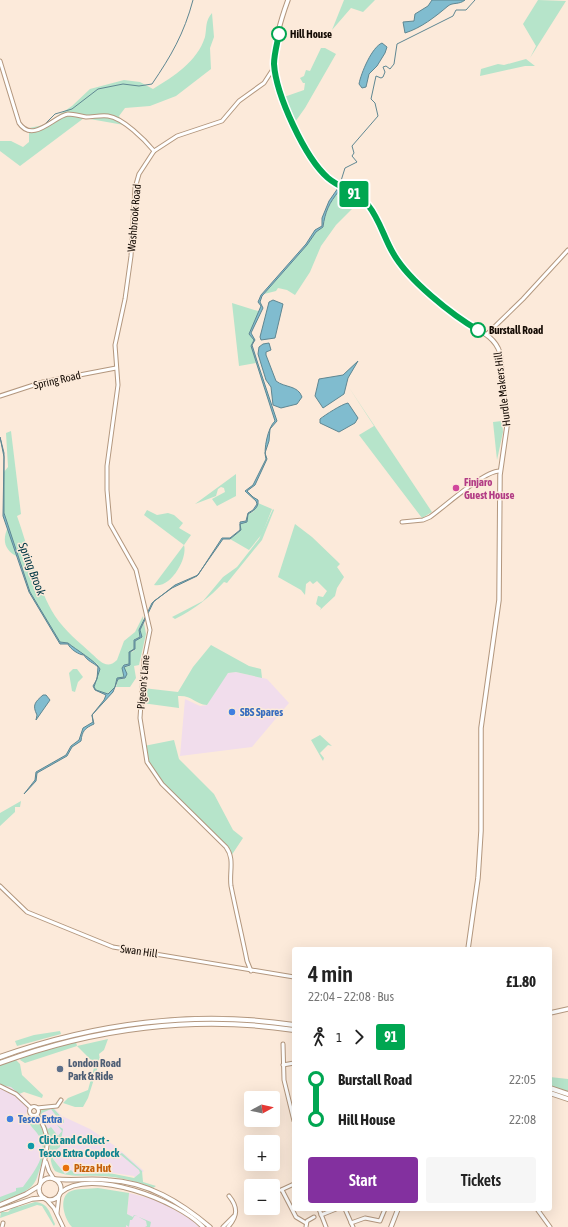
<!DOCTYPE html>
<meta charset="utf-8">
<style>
body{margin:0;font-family:"Asap Condensed",sans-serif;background:#f6f6f6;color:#222;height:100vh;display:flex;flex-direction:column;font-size:15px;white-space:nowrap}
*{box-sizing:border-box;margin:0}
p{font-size:13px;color:#767676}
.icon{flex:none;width:22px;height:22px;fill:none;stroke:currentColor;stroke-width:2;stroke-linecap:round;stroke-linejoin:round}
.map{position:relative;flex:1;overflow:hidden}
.side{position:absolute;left:292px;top:947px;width:260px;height:264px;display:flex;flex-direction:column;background:#fff;border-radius:4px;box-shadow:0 4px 16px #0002}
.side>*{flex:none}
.badge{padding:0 8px;border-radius:3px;font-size:14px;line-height:26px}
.needle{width:26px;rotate:82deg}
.tools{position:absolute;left:244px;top:1091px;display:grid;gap:8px}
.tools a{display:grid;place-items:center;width:36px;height:36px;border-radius:4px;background:#fff;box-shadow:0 4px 16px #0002;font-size:20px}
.map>.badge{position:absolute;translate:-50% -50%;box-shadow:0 0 0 2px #fff}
.legs{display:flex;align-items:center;gap:6px;height:44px;padding:0 16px;font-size:13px}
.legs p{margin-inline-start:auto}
.summary{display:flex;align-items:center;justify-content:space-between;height:68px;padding:0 16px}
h1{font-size:22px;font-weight:600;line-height:30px}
.action{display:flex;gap:8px;margin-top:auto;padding:8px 16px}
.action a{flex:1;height:46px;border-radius:4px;background:#83309f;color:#fff;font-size:16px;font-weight:600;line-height:46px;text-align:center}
.action a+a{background:#f6f6f6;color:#222}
ul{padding:0 16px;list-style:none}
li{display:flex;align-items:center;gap:14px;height:40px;font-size:15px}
li i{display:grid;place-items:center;width:6px;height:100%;margin:0 5px;background:currentColor}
li i::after{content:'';width:10px;height:10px;margin:-5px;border:3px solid;border-radius:50%;background:#fff}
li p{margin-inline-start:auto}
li:first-child i{background:linear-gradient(#0000 50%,currentColor 0)}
li:last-child i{background:linear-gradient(currentColor 50%,#0000 0)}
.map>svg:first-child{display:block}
</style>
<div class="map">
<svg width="568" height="1227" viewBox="0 0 568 1227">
<rect width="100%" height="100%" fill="#fceada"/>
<!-- commercial -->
<g fill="#f1ddec">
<path d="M236,672l31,7 22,24 -37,44 -72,9 5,-57 15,7 7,-1 16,-26 5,-6z"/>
<path d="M0,1082h10l21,23 -8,14 16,14 6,21 -8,25 -7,8 -5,4 1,3 -26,10z"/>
<path d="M47,1108l8,1 7,7 28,13 25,17 29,25 -9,7 -1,-2 -27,-4 -33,2 -3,-4 -6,4 -13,-17 -2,-13 -9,-28 1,-6z"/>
<path d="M129,1193l28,7 34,19 8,8h-73z"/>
</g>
<!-- green -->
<g fill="#b6e4ca">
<path d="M344,0h31l-12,12 -12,-4 -19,22z"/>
<path d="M538,0l28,1 -36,57 6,-12 -13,-22z"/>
<path d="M212,13l2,24 -4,11 1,21 -35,27 -26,10 -25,2 -6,8 5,9 -40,-7 -64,48 -20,-15v-10h11l12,6 6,-5v-14l15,-3 28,-19 18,-17 34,-9 16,2 13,7c21,-13 44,-27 52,-52 2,-10 0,-16 7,-24z"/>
<path d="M321,48h4l11,6 -31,54 -10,14 -11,-25 20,-7 1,-7h-2l-3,-5 4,-2 2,-6 4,1z"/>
<path d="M526,59l9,7h-10l-45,10 1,-7 17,-5 6,1z"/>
<path d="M339,190l20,12 -23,23 -15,21 -11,26 -15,23 -8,-5 -9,-2 -2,3 -12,3 43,-49 9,-13 8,-6v-8l6,-16z"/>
<path d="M232,303l26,8v7l-9,16 5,6 -3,6 5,17 -17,3z"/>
<path d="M348,386l84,126 -10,6 -63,-83 15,-9z"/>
<path d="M502,421l1,11 -6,28 -4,-38z"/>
<path d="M11,431l10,83 -4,2c11,31 21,73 38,100 10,15 24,26 37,38 8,7 15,16 25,6l7,-19 11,-9 8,-16c1,8 -5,13 -3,21l-5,2 -1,10 -5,3v12h-4l-3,5 3,5 -1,4h-7l-2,9 -8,7 -11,-4 -2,-3 6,-18 -3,-5 -8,-4 -4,-5 -14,-8 -2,-3 -9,-2 -2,-2 -28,-48 -13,-39 -1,-1 2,5c-14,-7 -16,-17 -10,-30l-4,-14v-41l4,-5 -2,-34z"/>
<path d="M236,474v22l-19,10 -5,-7 13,-7 -1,-4 -3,-1 -3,2 -2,7 -21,8z"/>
<path d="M258,503l14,6 -10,25 -13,16 -19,-11 11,-9 -1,-6 7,-2 1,-8 5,-2z"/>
<path d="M273,509l1,1 -12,30 -35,43 -3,-1c-15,16 -29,27 -49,37l-3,-2 31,-16 20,-24 14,-10 22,-28z"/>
<path d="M147,510l10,5 11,-2 6,2 9,8 -4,5 12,7 -7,10c4,14 -14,44 -30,40l30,-40 -40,-30z"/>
<path d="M295,524l17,13 25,24 3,3 -3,3 7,10 -7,11 -2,8 -15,14 1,-2 -5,-4 2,-8 5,1 4,-6 -10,-10 -4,3 -3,-3 -4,3 -1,11 -4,-5 -23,-13z"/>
<path d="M144,623l2,11 -7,31 -5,1 2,12 -6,9h-14l2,-8h6l2,-6 -2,-6 5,-1 1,-14 4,-1 1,-10 7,-4 -2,-7z"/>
<path d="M211,645l38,21 12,3 1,9 -26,-6 -8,1 -21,32c-12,-1 -15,-10 -29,-9l1,12 -37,-5 1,-15 35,4 15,-25z"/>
<path d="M73,669h4l6,8 -5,5 -3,10 -3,-1 -3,-18z"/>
<path d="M320,735l12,11 -4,-1 -8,8 4,5 -1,3 -12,-21z"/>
<path d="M174,740l5,19 35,35 19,36 10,8 -12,18 -3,-6 -66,-66 -12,-16 -6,-22z"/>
<path d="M21,801l-1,6h-5v5l-15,14v-13z"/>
<path d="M60,1031l1,3 -44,12 -2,-5 19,-6z"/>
<path d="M108,1039l-4,11 -5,4 1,6 -12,38 -5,9h-8l-12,-4 5,-5 20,-8 7,-26 -18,-18 -52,17 -5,-3 1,-3 48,-14 7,-1 1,4z"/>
<path d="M15,1059l5,5 2,11 21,20 -1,3 -18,-6 -5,2 -8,-7 -11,-2v-20z"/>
<path d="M550,1077l18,2v13l-18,-6z"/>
<path d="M46,1108l8,1 10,11v3h-4l3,-2 -4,-5 -2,1 -6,-8 -9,4 -1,5 7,11 3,-2 7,9 4,-5 -5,-6 6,4 -3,18 -8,6 1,6 12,15 6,-4 4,4 34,-1 25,5 6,-5 -1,-3 -18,-15 -7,4 -2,-1 10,-5 20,18 1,11 13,4 -3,2c-18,-7 -32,-11 -52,-12 -16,-1 -31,2 -46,-5 -6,-8 -4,-19 -6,-28 -2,-10 -9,-21 -9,-32z"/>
<path d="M31,1118h4c14,17 12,33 4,53 -2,6 -3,11 -8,16 -8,7 -21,11 -31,15v-5l16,-6v-3l7,-1c10,-14 27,-34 16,-51 -3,-5 -7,-8 -10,-13z"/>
<path d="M98,1188l31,5 -2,21 6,3 1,-2 17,7 -1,5h-5l2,-1 -1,-5 -11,-6 -3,5h-2l-1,7 -3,-2v2h-54c-7,-7 -14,-28 -3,-35 7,-4 21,-3 29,-4z"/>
<path d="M35,1202c14,1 15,12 20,22l-1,2 -12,-20 -5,-1 -37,13 1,-6h7l5,-5h5z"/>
</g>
<!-- water -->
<g fill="#80bccf" stroke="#5f8792">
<path d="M432,0h33c-6,5 -12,2 -17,6 -13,11 -27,22 -43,27l-2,-11 11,-1 1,-7 13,-8z"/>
<path d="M382,43l5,4 -2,6 -8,13 -8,8 -3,13 -4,1 -3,-4c2,-11 13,-37 23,-41z"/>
<path d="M338,188l1,3c-10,12 -14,21 -16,36l-7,5 -9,13 -45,51 -2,6 3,6 -12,25 4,7 -3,5 6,19 19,57 -7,8 -1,12 -4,12 2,6 -12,26 -8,6 6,6 5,3c1,8 -5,11 -10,14l-1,8 -7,2 1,6 -11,9h-7l-26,37 -25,12 -18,13 -14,29 2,7 -7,4v8l-5,3v13l-6,2 3,7 -2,4 -7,1 -5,13 -21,23 2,9c-9,4 -12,7 -13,17l-9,6 -5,9 -30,17 -1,8 -12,13 11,-14 1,-8 30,-17 5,-9 8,-6 4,-12 10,-6 -1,-7 12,-15 2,-5 -11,-5 -2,-4 4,-7 1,-12c-4,-4 -11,-6 -14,-12 -5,0 -14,-6 -16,-11h-8l-31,-52 -26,-76 1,-59 -4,-20 4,16v60l26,79 30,50 8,1c7,6 29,19 32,26l-6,18 2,3 12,4 7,-7 2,-9 7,-1 -2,-9 2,-3 5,-1v-12l5,-3v-9l6,-3 -1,-7 13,-27 23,-18 23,-10 24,-37h8l10,-8v-8l6,-1 2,-8 5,-3 4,-6 -1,-3 -11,-10 8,-6 13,-26c-3,-9 2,-32 9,-38l-24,-75 3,-6 -5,-6 12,-28 -3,-4 3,-7 45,-51 9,-14 7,-4v-8l7,-17z"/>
<path d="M273,300l10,4 -8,34 -14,2 -1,-3 9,-35z"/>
<path d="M263,344l6,-1 2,7 -5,2v3l10,26c9,7 22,4 26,16l-5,7 -16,4 -8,-3 -2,-18 -5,-7 -8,-26 1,-7z"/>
<path d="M358,361l-10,17 -4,16 -21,14 -8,-12 4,-17 24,-4z"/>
<path d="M348,403l10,15 -3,5 -16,9 -19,-9v-4c5,-4 22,-15 28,-16z"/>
<path d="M43,695h3l4,5 -14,20 1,-5c-5,-10 -2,-13 6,-20z"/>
</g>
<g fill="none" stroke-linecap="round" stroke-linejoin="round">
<!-- stream -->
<g stroke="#5f8792" stroke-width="1">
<path d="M44,125l11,-11 17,-5 26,-20 25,-5 16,2 13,-2c19,-28 32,-50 41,-84"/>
<path d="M340,184l5,-16 12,-6 -5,-6 2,-3 -2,-7 26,-30 -3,-13 -4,-4 5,-23 5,2 2,-1 2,-5 -2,-5 3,-1 4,3 4,-5 3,-20 56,-28 3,-6h10l9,-10"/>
</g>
<!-- minor casing -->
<g stroke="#b3977e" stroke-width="5">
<g id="minor">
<path d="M0,61l19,62c14,21 35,-7 49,-9 6,0 12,2 18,3 7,0 15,-2 22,-1 15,2 37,24 46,35"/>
<path d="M487,334l36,-35 45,-49"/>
<path d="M0,396l43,-14 73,-14"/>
<path d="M402,522l21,-2 7,-3c14,-10 55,-47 70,-46"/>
<path d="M0,886l27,26 86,35 181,30"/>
<path d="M251,971l-4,-10c-5,-25 -11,-50 -16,-75 -2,-14 4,-27 -5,-39l-64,-63 -15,-22 -7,-44 4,-58 6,-30 -14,-60 -26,-46 -3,-34v-24l11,-81 -3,-40 10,-46 6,-43 4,-68 4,-14 15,-23 23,-15 45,-15 17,-20 25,-18 11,-17"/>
<path d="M283,1044l1,36 10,41"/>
<path d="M283,1065l11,-2"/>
<path d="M0,1086l16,8 15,14"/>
<circle cx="34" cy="1111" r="4.5"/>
<path d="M37,1108l20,-2 4,-6"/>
<path d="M37,1115c19,27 6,42 3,69"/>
<path d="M46,1162l3,9 5,8"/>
<path d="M281,1190l13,-6"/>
<path d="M282,1190l14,27 10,6"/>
<path d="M46,1199l8,9 9,19"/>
<path d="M319,1209l7,18"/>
<path d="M345,1209l8,18"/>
<path d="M537,1209l13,18"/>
<path d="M57,1213l2,-18"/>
<path d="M321,1215l15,-6"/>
<path d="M351,1223l14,-5 15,3 5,-12"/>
<path d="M2,1227l1,-4"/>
<path d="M223,1227l11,-11"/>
<path d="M228,1227c10,-11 10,-20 1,-31"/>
<path d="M306,1227l1,-6 7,-4"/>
</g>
</g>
<!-- major casing -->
<g stroke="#b3977e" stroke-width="5.5">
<g id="major">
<path d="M288,0c-7,19 -15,45 -13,65 2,31 28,87 49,109 13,13 34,17 45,31 11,15 15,33 24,49 9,14 22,27 35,38 10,9 21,19 32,27 16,11 34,15 40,34l7,73 -7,49 -1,125 -18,128v103l-3,47 -10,71"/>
<path d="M550,1013l18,-4"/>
<circle cx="50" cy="1189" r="11"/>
<path d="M55,1179c18,2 35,-1 53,1 40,2 72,22 102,47"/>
<path d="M60,1193c30,-27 119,8 143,34"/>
<path d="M0,1205l26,-11 13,-8"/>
<path d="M0,1210l32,-11 12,-1"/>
<path d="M391,1227l7,-18"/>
</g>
</g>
<!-- highway casing -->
<g stroke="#b3977e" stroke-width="6">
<g id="highway">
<path d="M0,1057c94,-34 195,-47 294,-32"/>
<path d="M0,1063c94,-35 195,-48 294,-33"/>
<path d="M550,1088l18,6"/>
<path d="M550,1093l18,6"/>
</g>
</g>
<!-- minor -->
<use href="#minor" stroke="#fff" stroke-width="3"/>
<!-- major -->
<use href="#major" stroke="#fff" stroke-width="3.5"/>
<!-- highway -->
<use href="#highway" stroke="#fff" stroke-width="4"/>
</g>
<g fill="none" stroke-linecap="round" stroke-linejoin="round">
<!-- line-1 casing -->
<g stroke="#fff" stroke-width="9">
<path id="line-1" d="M279,34c-2,10 -5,21 -5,30 2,31 31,94 54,114 13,11 30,14 40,27 12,15 16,33 25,48 15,27 59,62 85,77"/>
</g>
<!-- line-1 -->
<use href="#line-1" stroke="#00a651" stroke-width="6"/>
</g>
<!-- markers -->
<g fill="#fff" stroke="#00a651" stroke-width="2">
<circle cx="279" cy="34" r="7"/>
<circle cx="478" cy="330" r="7"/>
</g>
<circle fill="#d1479c" stroke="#fceada" stroke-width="1.5" cx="456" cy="488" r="4"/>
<g fill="#3f7fe0" stroke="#fceada" stroke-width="1.5">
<circle cx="232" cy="712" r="4"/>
<circle cx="10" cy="1119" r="4"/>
</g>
<circle fill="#5c6f8a" stroke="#fceada" stroke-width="1.5" cx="60" cy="1069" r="4"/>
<circle fill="#0f9aa8" stroke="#fceada" stroke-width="1.5" cx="31" cy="1146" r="4"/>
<circle fill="#e8710a" stroke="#fceada" stroke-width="1.5" cx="66" cy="1168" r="4"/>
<g text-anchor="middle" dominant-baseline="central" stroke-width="3" stroke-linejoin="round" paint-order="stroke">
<!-- stop labels -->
<g font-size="11" font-weight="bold" fill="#130a03" stroke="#fceada" text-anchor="start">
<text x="290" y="34">Hill House</text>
<text x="489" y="330">Burstall Road</text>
</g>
<!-- street labels -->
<g font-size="11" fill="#130a03" stroke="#fceada">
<text transform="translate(134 218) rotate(-85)">Washbrook Road</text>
<text transform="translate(57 380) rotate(-13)">Spring Road</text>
<text transform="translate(502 389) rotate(-97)">Hurdle Makers Hill</text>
<text transform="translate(143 682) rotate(-85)">Pigeon's Lane</text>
<text transform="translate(139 951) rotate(8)">Swan Hill</text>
</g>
<!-- hotel labels -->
<g font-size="11" font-weight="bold" fill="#b23c85" stroke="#fceada" text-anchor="start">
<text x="464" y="482">Finjaro<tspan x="464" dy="13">Guest House</tspan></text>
</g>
<!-- shop labels -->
<g font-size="11" font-weight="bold" fill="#366cbe" stroke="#fceada" text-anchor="start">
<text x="240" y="712">SBS Spares</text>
<text x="18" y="1119">Tesco Extra</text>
</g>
<!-- service labels -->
<g font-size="11" font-weight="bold" fill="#4e5e75" stroke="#fceada" text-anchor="start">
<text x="68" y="1063">London Road<tspan x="68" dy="13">Park &amp; Ride</tspan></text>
</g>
<!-- culture labels -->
<g font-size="11" font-weight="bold" fill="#0d838f" stroke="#fceada" text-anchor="start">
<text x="39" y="1140">Click and Collect -<tspan x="39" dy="13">Tesco Extra Copdock</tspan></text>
</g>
<!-- food labels -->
<g font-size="11" font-weight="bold" fill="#c56008" stroke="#fceada" text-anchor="start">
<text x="74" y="1168">Pizza Hut</text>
</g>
<!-- water labels -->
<g font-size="12" font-style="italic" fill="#003846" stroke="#fceada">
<text transform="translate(32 569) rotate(69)">Spring Brook</text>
</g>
</g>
</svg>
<div class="tools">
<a><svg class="needle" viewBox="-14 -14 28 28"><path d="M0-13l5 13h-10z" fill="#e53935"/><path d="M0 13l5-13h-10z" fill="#767676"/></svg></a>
<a>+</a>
<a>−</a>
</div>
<b class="badge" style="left:354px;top:194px;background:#00a651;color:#fff">91</b>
<section class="side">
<div class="summary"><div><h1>4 min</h1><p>22:04 – 22:08 · Bus</p></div><b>£1.80</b></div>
<div class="legs"><svg class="icon" aria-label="walk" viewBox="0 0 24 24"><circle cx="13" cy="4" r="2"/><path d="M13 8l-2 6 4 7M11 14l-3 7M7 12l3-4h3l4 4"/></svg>1<svg class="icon" aria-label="forward" viewBox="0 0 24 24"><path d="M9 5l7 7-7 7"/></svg><b class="badge" style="background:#00a651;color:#fff">91</b></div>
<ul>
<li><i style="color:#00a651"></i><b>Burstall Road</b><p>22:05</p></li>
<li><i style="color:#00a651"></i><b>Hill House</b><p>22:08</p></li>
</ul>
<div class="action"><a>Start</a><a>Tickets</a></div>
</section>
</div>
